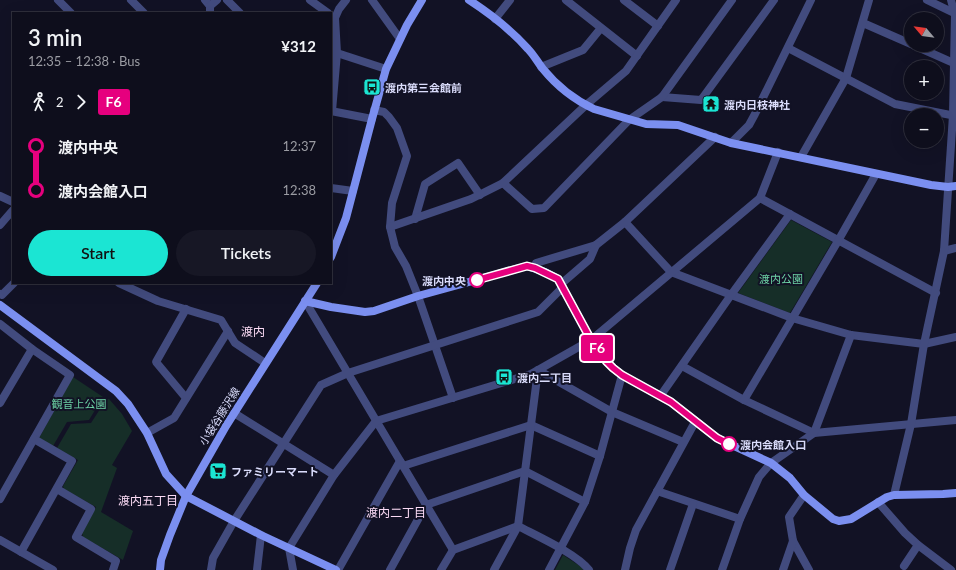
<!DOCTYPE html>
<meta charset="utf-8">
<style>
body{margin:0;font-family:Lato,"Noto Sans JP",sans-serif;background:#171725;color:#f1f3f6;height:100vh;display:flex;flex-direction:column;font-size:15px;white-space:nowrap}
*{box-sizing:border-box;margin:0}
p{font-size:13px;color:#9b9ca3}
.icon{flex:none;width:22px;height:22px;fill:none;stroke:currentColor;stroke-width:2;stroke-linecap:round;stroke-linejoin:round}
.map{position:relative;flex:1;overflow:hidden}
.side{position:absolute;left:12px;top:12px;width:320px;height:272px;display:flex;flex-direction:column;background:#0e0e1c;border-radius:0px;box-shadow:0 4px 16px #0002,0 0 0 1px #2e2e3b}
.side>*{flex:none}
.badge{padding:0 8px;border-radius:3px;font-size:14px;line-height:26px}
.needle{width:26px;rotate:299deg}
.controls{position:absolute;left:904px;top:12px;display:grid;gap:8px}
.controls a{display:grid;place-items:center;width:40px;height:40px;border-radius:50%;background:#0e0e1c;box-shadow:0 4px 16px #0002,0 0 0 1px #2e2e3b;font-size:20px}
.map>.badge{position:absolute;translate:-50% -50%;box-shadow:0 0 0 2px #fff}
.legs{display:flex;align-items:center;gap:6px;height:44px;padding:0 16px;font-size:13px}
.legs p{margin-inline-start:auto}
.summary{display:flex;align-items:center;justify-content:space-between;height:68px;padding:0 16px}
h1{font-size:22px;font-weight:600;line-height:30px}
.primary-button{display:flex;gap:8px;margin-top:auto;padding:8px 16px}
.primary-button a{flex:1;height:46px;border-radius:24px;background:#1be5d3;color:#111;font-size:16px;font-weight:600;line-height:46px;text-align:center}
.primary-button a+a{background:#171725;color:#f1f3f6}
ul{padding:0 16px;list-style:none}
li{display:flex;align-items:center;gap:14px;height:44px;font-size:15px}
li i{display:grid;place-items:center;width:6px;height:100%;margin:0 5px;background:currentColor}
li i::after{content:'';width:10px;height:10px;margin:-5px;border:3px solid;border-radius:50%;background:#0e0e1c}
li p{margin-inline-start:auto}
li:first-child i{background:linear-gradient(#0000 50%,currentColor 0)}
li:last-child i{background:linear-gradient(currentColor 50%,#0000 0)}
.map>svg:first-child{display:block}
</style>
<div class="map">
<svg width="956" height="570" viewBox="0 0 956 570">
<rect width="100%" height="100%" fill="#121225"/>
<!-- green -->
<g fill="#162e28">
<path d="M791,220l41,22 -42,71 -52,-20z"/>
<path d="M73,377l30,20 -14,23 -22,2 -14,24 -14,-8z"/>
<path d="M109,399l13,15 10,17 -20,34 5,3 -16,44 32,19 -10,29 -40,-23 -1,-4 14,-26 -32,-18 -1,-3 15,-26 -21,-12 14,-24 20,-1 15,-23z"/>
<path d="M563,555l20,13 2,2h-30z"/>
</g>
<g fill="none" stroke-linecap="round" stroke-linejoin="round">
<!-- street -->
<g stroke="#424b7e" stroke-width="8">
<path d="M58,0l13,13"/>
<path d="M131,0l13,13"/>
<path d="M205,0l5,6v7"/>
<path d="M227,0l13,13"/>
<path d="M310,0l18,13"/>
<path d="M372,0l28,39"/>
<path d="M566,0l71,56"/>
<path d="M624,0l34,26"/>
<path d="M927,0l29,14"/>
<path d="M210,6l7,-6"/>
<path d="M495,19l15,-19"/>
<path d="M863,23l48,21"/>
<path d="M913,45l43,19"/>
<path d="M788,48l107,56 61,12"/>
<path d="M337,53l49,16"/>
<path d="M541,67l42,-17 18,-22"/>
<path d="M662,97l39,3 73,-100"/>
<path d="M374,110l10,2 5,5 8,11 10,28 -15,47 -2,24 5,20 11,19 12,30 35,102"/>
<path d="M331,111l41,8"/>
<path d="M332,111l5,-58 -2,-35 4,-9 7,-9"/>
<path d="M731,143l18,-18 6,-11 56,-114"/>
<path d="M801,157l45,-79 23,-78"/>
<path d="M503,183l29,26 12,-1 85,-88 33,-23 70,-97"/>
<path d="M331,188l22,3"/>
<path d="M0,196l13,6"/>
<path d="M760,198l176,95"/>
<path d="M415,219l10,-35 33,-21 22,32"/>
<path d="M625,222l46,50 121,46 59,17 73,9 32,-7"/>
<path d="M0,225l13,-15"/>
<path d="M390,227l81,-28 32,-16 83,-78 40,-34 50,-71"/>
<path d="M944,251l12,-3"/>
<path d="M535,268l1,-5 60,-18 29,-23 90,-85"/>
<path d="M119,283l39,18 63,19 14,23 30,20"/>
<path d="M0,294l2,1 12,-12"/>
<path d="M305,301l148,249"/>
<path d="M186,309l-30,53 30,36"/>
<path d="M0,324l32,25 38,26 -70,124"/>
<path d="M682,366l62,34 70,33 142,-13"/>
<path d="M661,395l70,-100 59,-81"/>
<path d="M744,400l94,-159 38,-67"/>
<path d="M0,403l32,-54"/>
<path d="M234,413l100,62"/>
<path d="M147,433l27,-15 54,-87"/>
<path d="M57,489l34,20 -15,28 40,24 -3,9"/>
<path d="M657,491l83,28"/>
<path d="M804,495l-15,22 4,24 16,29"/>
<path d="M894,495l17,-71 13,-80 20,-93 9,-136 1,-51 1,-49 -4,-15"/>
<path d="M878,502l27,31 13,12 33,25"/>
<path d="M0,540l53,30"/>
<path d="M21,552l51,-91 -38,-22"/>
<path d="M904,566l14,-21"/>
<path d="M211,570l2,-12 21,-37 87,-136 27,-12 190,-61 25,-25 -2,-3 29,-25 6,-14"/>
<path d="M257,570l4,-35"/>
<path d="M293,570l-4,-22 45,-73 42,-54 155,-47 60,-34 169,-142 18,-46"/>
<path d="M338,570l62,-109 3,5 128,-41 69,31"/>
<path d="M390,570l36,-65 99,-34 60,31"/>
<path d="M441,570l12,-20 65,-24c19,10 59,28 71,44"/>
<path d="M494,570l24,-44 20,-156 74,42 71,30"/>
<path d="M549,570l36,-68 15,-46 22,-81"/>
<path d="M625,570l5,-22 6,-18 59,-108"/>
<path d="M670,570l23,-66"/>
<path d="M722,570l18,-51 19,-42 12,-14 43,-30 37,-98"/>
<path d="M783,570l10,-29"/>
</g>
<!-- secondary -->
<g stroke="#7b8ff0" stroke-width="8">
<path d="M469,0c20,13 43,31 59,49 6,6 10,14 15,20 13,16 32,31 51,40l52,15 32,1 53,18 200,42 17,2 8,-1"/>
<path d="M331,257l15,-39 26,-99 14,-50 21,-44 15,-25"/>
<path d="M305,301l26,6 34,5 9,-1 44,-15 109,-30 18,6 13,7 33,61 15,21 7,7 9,7 49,27 46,36 54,25 19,15 14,17 29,24 6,2 12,-2 36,-22 7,-2 49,-1 13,-1"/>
<path d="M0,305l116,86 12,13 19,29 19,41 20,22 75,39 75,35"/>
<path d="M160,570l1,-10 9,-25 16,-39 40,-70 91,-143"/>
</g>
</g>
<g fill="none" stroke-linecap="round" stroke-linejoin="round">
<!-- line-1 casing -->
<g stroke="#fff" stroke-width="9">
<path id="line-1" d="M477,280l50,-14 8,2 23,11 33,61 15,21 7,7 9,7 49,27 46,36 12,6"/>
</g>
<!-- line-1 -->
<use href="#line-1" stroke="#e6007e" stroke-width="6"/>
</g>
<!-- icons -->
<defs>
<g id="bus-square" transform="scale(0.9)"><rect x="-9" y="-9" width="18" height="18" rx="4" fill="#1be5d3" stroke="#121225"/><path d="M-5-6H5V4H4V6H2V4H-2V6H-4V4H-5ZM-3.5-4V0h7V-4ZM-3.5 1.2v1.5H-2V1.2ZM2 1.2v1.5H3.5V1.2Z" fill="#111"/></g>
<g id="temple-square" transform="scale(0.9)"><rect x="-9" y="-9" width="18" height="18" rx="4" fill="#1be5d3" stroke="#121225"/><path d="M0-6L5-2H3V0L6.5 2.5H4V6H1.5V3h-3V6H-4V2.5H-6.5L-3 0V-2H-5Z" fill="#111"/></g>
<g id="supermarket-square" transform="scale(0.9)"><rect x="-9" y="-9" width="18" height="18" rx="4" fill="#1be5d3" stroke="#121225"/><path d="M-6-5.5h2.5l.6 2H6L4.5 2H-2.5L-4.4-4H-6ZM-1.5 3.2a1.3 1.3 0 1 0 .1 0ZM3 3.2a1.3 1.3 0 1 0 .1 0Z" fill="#111"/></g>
</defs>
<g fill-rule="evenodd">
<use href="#bus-square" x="372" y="87"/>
<use href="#temple-square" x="711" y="104"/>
<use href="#bus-square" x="504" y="377"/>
<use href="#supermarket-square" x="218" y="471"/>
</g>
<!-- markers -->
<g fill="#fff" stroke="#e6007e" stroke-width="2">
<circle cx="477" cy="280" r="7"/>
<circle cx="729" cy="444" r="7"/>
</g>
<g text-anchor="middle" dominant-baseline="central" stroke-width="4" stroke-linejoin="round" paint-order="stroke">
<!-- poi labels -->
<g font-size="11" font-weight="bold" fill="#dadcfb" stroke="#121225" text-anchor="start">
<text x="385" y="87">渡内第三会館前</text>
<text x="724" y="104">渡内日枝神社</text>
<text x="517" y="377">渡内二丁目</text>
<text x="231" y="471">ファミリーマート</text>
</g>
<!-- park labels -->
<g font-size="11" fill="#6dd3a6" stroke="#121225">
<text x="781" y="278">渡内公園</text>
<text x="79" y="403">観音上公園</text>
</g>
<!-- stop labels -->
<g font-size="11" font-weight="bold" fill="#dadcfb" stroke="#121225" text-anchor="end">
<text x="466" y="280">渡内中央</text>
<text x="740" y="444" text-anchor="start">渡内会館入口</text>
</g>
<!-- street labels -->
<g font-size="11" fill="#dadcfb" stroke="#121225">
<text transform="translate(219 416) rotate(-58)">小袋谷藤沢線</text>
</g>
<!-- neighbourhood labels -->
<g font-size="12" fill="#fbdbf5" stroke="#121225">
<text x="253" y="331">渡内</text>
<text x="148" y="500">渡内五丁目</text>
<text x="396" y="512">渡内二丁目</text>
</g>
</g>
</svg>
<div class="controls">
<a><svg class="needle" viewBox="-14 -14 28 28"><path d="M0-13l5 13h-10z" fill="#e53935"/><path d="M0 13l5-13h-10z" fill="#9b9ca3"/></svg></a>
<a>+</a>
<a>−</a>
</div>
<b class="badge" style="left:597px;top:348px;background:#e6007e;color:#fff">F6</b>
<section class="side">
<div class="summary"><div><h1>3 min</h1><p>12:35 – 12:38 · Bus</p></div><b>¥312</b></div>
<div class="legs"><svg class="icon" aria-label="walk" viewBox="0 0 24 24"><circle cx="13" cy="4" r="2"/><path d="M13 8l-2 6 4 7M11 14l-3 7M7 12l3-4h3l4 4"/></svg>2<svg class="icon" aria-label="forward" viewBox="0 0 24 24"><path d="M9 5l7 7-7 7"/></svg><b class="badge" style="background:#e6007e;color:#fff">F6</b></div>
<ul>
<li><i style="color:#e6007e"></i><b>渡内中央</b><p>12:37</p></li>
<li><i style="color:#e6007e"></i><b>渡内会館入口</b><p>12:38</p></li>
</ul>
<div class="primary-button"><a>Start</a><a>Tickets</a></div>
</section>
</div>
